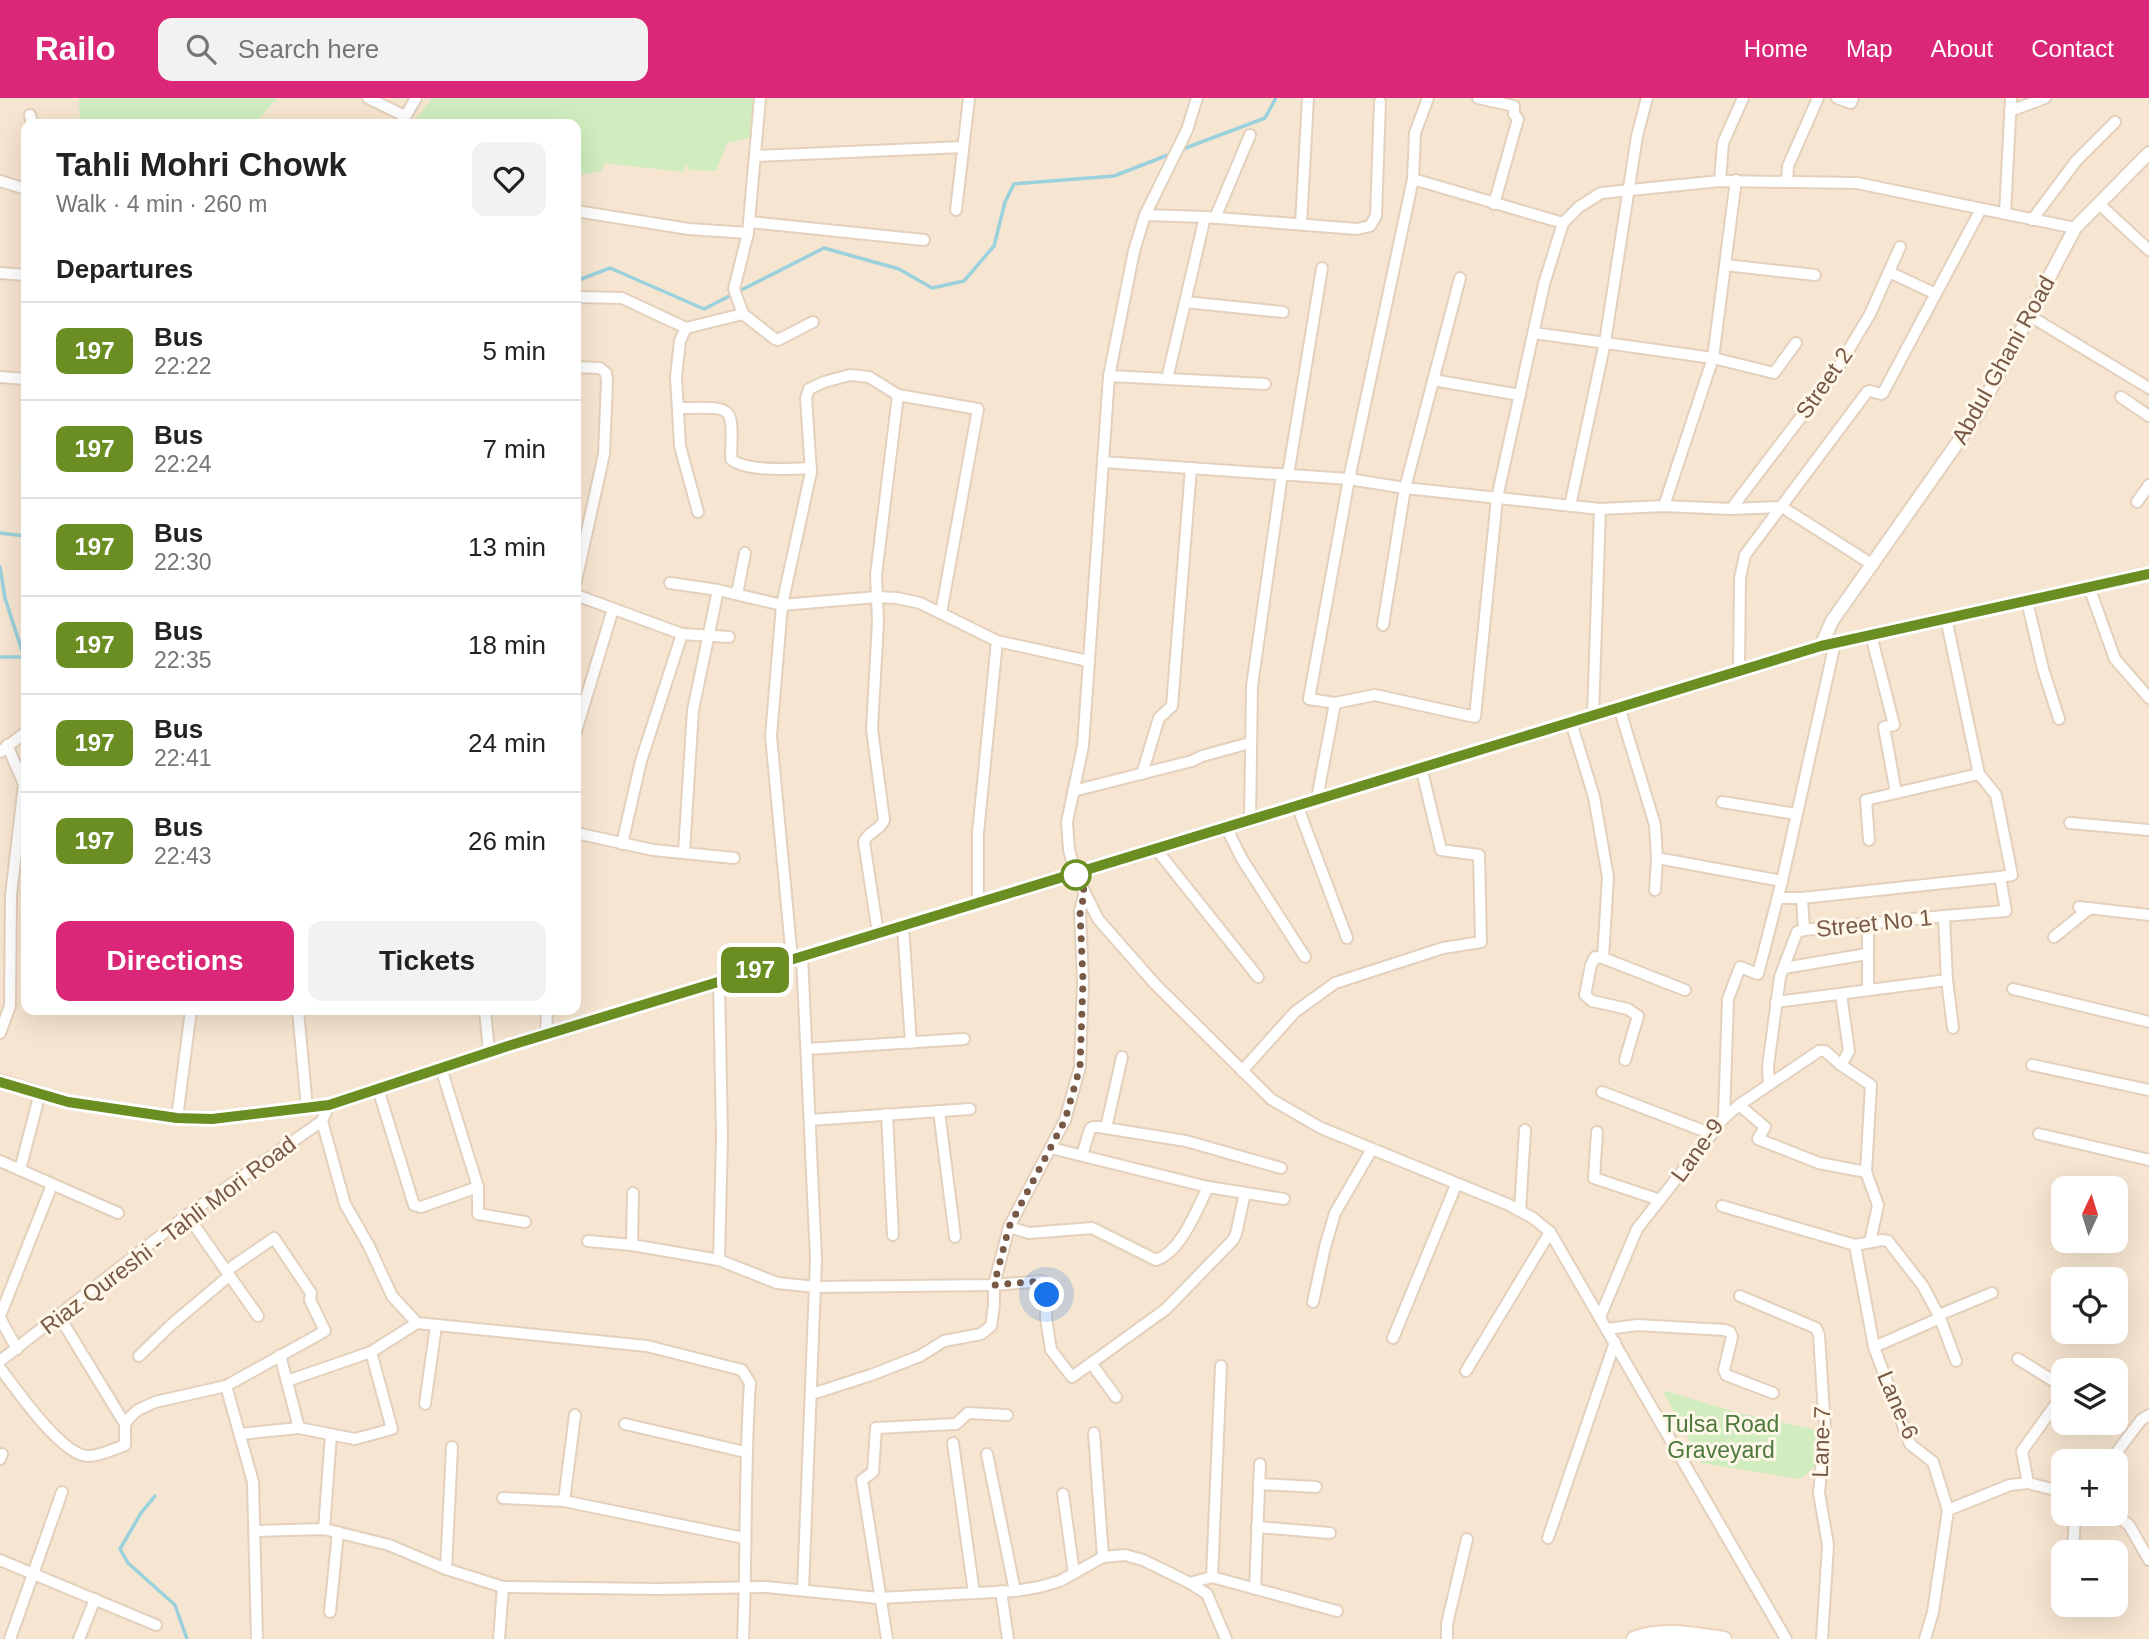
<!DOCTYPE html>
<meta charset="utf-8">
<style>
body{margin:0;font-family:Arial,sans-serif;background:#f2f2f2;color:#222;height:100vh;display:flex;flex-direction:column;font-size:26px;white-space:nowrap}
*{box-sizing:border-box;margin:0}
p{font-size:23px;color:#767676}
.icon{flex:none;width:38px;height:38px;fill:none;stroke:currentColor;stroke-width:2;stroke-linecap:round;stroke-linejoin:round}
.map{position:relative;flex:1;overflow:hidden}
.drawer{position:absolute;left:21px;top:21px;width:560px;height:896px;display:flex;flex-direction:column;background:#fff;border-radius:14px;box-shadow:0 7px 28px #0002}
.drawer>*{flex:none}
.badge{padding:0 14px;border-radius:10px;font-size:24px;line-height:46px}
.needle{width:46px;rotate:4deg}
.fabs{position:absolute;left:2051px;top:1078px;display:grid;gap:14px}
.fabs a{display:grid;place-items:center;width:77px;height:77px;border-radius:14px;background:#fff;box-shadow:0 7px 28px #0002;font-size:35px}
.you{position:absolute;width:35px;height:35px;margin:-18px;border:5px solid #fff;border-radius:50%;background:#1a73e8;box-shadow:0 0 0 10px #1a73e833}
.map>.badge{position:absolute;translate:-50% -50%;box-shadow:0 0 0 4px #fff}
h2{padding:0 35px;font-size:26px;line-height:63px}
.round{display:grid;place-items:center;flex:none;width:74px;height:74px;border-radius:14px;background:#f2f2f2}
.overview{display:flex;align-items:center;justify-content:space-between;height:119px;padding:0 35px}
h1{font-size:33px;font-weight:800;line-height:52px}
.primary-button{display:flex;gap:14px;margin-top:auto;padding:14px 35px}
.primary-button a{flex:1;height:80px;border-radius:14px;background:#db2777;color:#fff;font-size:28px;font-weight:800;line-height:80px;text-align:center}
.primary-button a+a{background:#f2f2f2;color:#222}
ul{padding:0;list-style:none}
li{display:flex;align-items:center;gap:21px;height:98px;padding:0 35px;border-top:2px solid #e0e0e0}
li div{flex:1}
li b{display:block;font-size:26px}
li em{font-style:normal}
li .badge{min-width:77px;font-weight:700;text-align:center}
header{display:flex;align-items:center;gap:42px;box-sizing:border-box;height:98px;padding:0 35px;background:#db2777;color:#fff}
header strong{font-size:33px}
nav{display:flex;gap:38px;margin-inline-start:auto;font-size:24px}
.search{width:490px;height:63px;background:#f2f2f2;display:flex;align-items:center;gap:18px;box-sizing:border-box;padding:0 24px;border-radius:14px;color:#767676;font-size:26px}
.map>svg:first-child{display:block}
</style>
<header>
<strong>Railo</strong>
<div class="search"><svg class="icon" aria-label="search" viewBox="0 0 24 24"><circle cx="10" cy="10" r="6"/><path d="M15 15l6 6"/></svg>Search here</div>
<nav><a>Home</a><a>Map</a><a>About</a><a>Contact</a></nav>
</header>
<div class="map">
<svg width="2149" height="1541" viewBox="0 0 2149 1541">
<rect width="100%" height="100%" fill="#fef4e2"/>
<!-- residential -->
<path fill="#f6e5d0" fill-rule="evenodd" d="M0,0h2149v1541h-2149zM26,26h550v886h-550zM2063,1090h53v53h-53zM2063,1181h53v53h-53zM2063,1272h53v53h-53zM2063,1363h53v53h-53zM2063,1454h53v53h-53z"/>
<!-- green -->
<g fill="#d1edbf">
<path d="M79,0h198l-22,26h-175z"/>
<path d="M432,0h322l-5,40 -22,5 -11,28 -26,-1 -4,-5 -3,7 -79,-9 -2,8 -26,5v-52h-164z"/>
<path d="M1662,1292l77,23 86,19 -2,28 -23,19 -98,-16z"/>
</g>
<g fill="none" stroke-linecap="round" stroke-linejoin="round">
<!-- stream -->
<g stroke="#9ad1dc" stroke-width="3.5">
<path d="M1183,51l82,-31 11,-20"/>
<path d="M576,183l34,-13 94,41 120,-61 75,21 33,19 32,-7 30,-35 11,-44 9,-18 100,-8 54,-21"/>
<path d="M26,372l-4,2 4,10"/>
<path d="M0,435l26,3"/>
<path d="M0,469l5,31 19,59h-24"/>
<path d="M155,1398l-14,17 -21,36 8,14 47,42 12,34"/>
</g>
<!-- minor casing -->
<g stroke="#e3d0bd" stroke-width="14">
<g id="minor">
<path d="M368,0l37,18"/>
<path d="M760,0l-12,135 -14,56 9,25 32,25 3,1 35,-18"/>
<path d="M1197,0l-10,32 -42,85 -11,36 -25,125 -26,370 -16,76 2,28 7,25 22,44 57,65 116,115 50,29 186,76 26,14 17,14 236,407"/>
<path d="M1478,0l36,8v8l4,5 -24,85"/>
<path d="M1837,0l14,5 2,-5"/>
<path d="M2010,13l35,-13"/>
<path d="M30,17l2,9"/>
<path d="M401,26l15,-26"/>
<path d="M755,58l208,-9"/>
<path d="M1413,81l150,44"/>
<path d="M0,83l26,8"/>
<path d="M1720,83l3,-38 20,-45"/>
<path d="M1787,84l1,-16 30,-68"/>
<path d="M2099,106l50,46"/>
<path d="M956,112l13,-112"/>
<path d="M576,113l113,18 59,4"/>
<path d="M2005,116l6,-116"/>
<path d="M1145,117l60,2 152,12 13,-3 6,-10 4,-114"/>
<path d="M1215,120l35,-83"/>
<path d="M2032,122l44,-59 39,-39"/>
<path d="M749,124l175,18"/>
<path d="M1301,126l7,-126"/>
<path d="M1725,167l90,10"/>
<path d="M1889,174l47,22"/>
<path d="M0,175l26,2"/>
<path d="M576,201l4,-2 42,1 64,30"/>
<path d="M1185,204l98,10"/>
<path d="M2030,218l119,72"/>
<path d="M1534,235l179,25 61,15 22,-30"/>
<path d="M576,269l24,1 6,5 1,8 -3,73 -28,127"/>
<path d="M1109,278l156,8"/>
<path d="M0,279l26,2"/>
<path d="M1167,281l38,-162"/>
<path d="M1433,282l87,15"/>
<path d="M2121,299l28,19"/>
<path d="M679,310c55,0 54,-6 52,51 15,13 60,10 80,9"/>
<path d="M1103,364l246,17 56,9 195,21 64,-3 67,3 51,-2 91,58"/>
<path d="M1288,377l34,-207"/>
<path d="M2137,404l12,-17"/>
<path d="M1570,408l35,-164 32,-206 10,-38"/>
<path d="M1664,408l49,-148 23,-178"/>
<path d="M1731,411l105,-138 34,-57 30,-67"/>
<path d="M698,414l-18,-66 -4,-69 4,-36 6,-13 57,-14"/>
<path d="M670,485l48,7"/>
<path d="M2089,489l26,72 34,39"/>
<path d="M737,496l8,-41"/>
<path d="M576,497l106,39 47,3"/>
<path d="M2027,503l16,68 16,50"/>
<path d="M1946,520l33,156 17,21 16,80 -12,2"/>
<path d="M1383,527l22,-137 55,-210"/>
<path d="M1871,537l23,90 -10,2 12,66 83,-19"/>
<path d="M1739,574l1,-94 5,-23 122,-163 3,-1 11,3 2,-1 98,-184"/>
<path d="M1335,605l40,-8 100,22 22,-219 47,-214 19,-61 16,-16 22,-14 119,-12 137,2 218,45"/>
<path d="M1619,609l36,118 2,33 -2,32"/>
<path d="M1593,617l7,-206"/>
<path d="M1571,624l23,75 14,80 -5,81"/>
<path d="M576,633l37,-122"/>
<path d="M0,654l26,-20"/>
<path d="M1142,676l17,-56 13,-12 19,-238"/>
<path d="M1073,693l119,-30 10,-5 48,-13"/>
<path d="M1317,701l18,-96 -26,-4 40,-220 64,-300 2,-46 13,-35"/>
<path d="M1722,704l74,12"/>
<path d="M1297,707l50,133"/>
<path d="M1250,722l2,-134 30,-212"/>
<path d="M2070,725l79,7"/>
<path d="M1226,729l16,32 63,98"/>
<path d="M576,735l77,17 81,8"/>
<path d="M1869,742l-3,-40 30,-7"/>
<path d="M622,746l19,-83 41,-127"/>
<path d="M1156,751l102,128"/>
<path d="M684,754l9,-142 25,-120 64,15 95,-8 20,1 23,5 77,38 91,20"/>
<path d="M1657,760l125,23"/>
<path d="M1802,800l198,-21 6,34 -62,5 3,64 6,48"/>
<path d="M978,805v-70l19,-192"/>
<path d="M2079,809l70,8"/>
<path d="M1868,827v65"/>
<path d="M903,828l8,117"/>
<path d="M1804,832l140,-14"/>
<path d="M878,835l-14,-91c3,-10 16,-11 20,-22l-12,-91 6,-107 -2,-47 22,-180"/>
<path d="M2054,839l36,-29"/>
<path d="M802,858l14,303 -13,331"/>
<path d="M792,861l-21,-223 11,-131 29,-133 -5,-74 3,-9 15,-7 26,-7 19,2 29,18 80,14 -37,204"/>
<path d="M1784,870l83,-14"/>
<path d="M719,883l3,156 -3,123"/>
<path d="M2013,891l136,33"/>
<path d="M1841,896l8,57 -8,14 30,20 -5,87 12,33 -8,37"/>
<path d="M1776,904l171,-22"/>
<path d="M298,912l9,98"/>
<path d="M485,912l4,42"/>
<path d="M0,935l10,-27 1,-111 13,-111 -17,-39"/>
<path d="M546,936l1,-24"/>
<path d="M807,951l157,-10"/>
<path d="M1625,962l13,-44 -10,-7 -36,-8 -7,-6 6,-30 4,-8 8,1 82,32"/>
<path d="M2032,967l117,25"/>
<path d="M441,970l37,119v27l47,8"/>
<path d="M1242,973l53,-59 40,-29 108,-35 38,-6 -2,-87 -38,-5 -20,-83"/>
<path d="M1769,987l-1,-19 12,-89 17,-45 7,-2 -2,-32h-24"/>
<path d="M378,991l36,116 7,2 57,-20"/>
<path d="M1602,994l110,42"/>
<path d="M1739,1007l26,22 -7,12 61,24 47,9"/>
<path d="M939,1013l16,126"/>
<path d="M887,1016l6,121"/>
<path d="M177,1020l14,-108"/>
<path d="M1724,1020l15,-13 80,-54h6l16,14"/>
<path d="M810,1022l160,-11"/>
<path d="M322,1023l23,83 24,42 23,50 25,27 230,23 95,24 8,13c-6,86 -3,171 -7,256"/>
<path d="M1106,1030l16,-71"/>
<path d="M1597,1034l-3,46 66,22"/>
<path d="M2039,1036l110,26"/>
<path d="M1051,1050l157,39 76,12"/>
<path d="M1082,1057l8,-26 3,-2h6l87,14 95,27"/>
<path d="M0,1063l118,52"/>
<path d="M20,1072l20,-77"/>
<path d="M1722,1108l133,39 27,-5 6,1 35,45 17,32 16,43"/>
<path d="M1520,1113l5,-81"/>
<path d="M187,1117l71,101"/>
<path d="M1009,1129l20,6 63,-5 64,32c25,-8 41,-51 52,-73"/>
<path d="M588,1143l44,4 87,15 58,23 39,4 178,-2 48,-4 5,5 -1,32 5,32 21,27 94,-68 67,-69 3,-6 9,-41"/>
<path d="M632,1147l1,-52"/>
<path d="M1855,1147l19,102 36,97 23,18 15,48 -15,102 -8,27"/>
<path d="M1740,1198l76,32 3,7 6,95 -6,63 9,52 -6,94"/>
<path d="M1313,1204l12,-55 10,-34 37,-64"/>
<path d="M1939,1217l53,-22"/>
<path d="M0,1218l52,-131"/>
<path d="M59,1218l66,108"/>
<path d="M1600,1219l37,-88 87,-111 4,-119 12,-32 18,7 24,-93 53,-238"/>
<path d="M0,1220l17,31"/>
<path d="M1607,1231l30,-4 88,5 5,2 2,5 -8,33 2,5 47,18"/>
<path d="M1393,1240l63,-153"/>
<path d="M1874,1249l66,-29"/>
<path d="M280,1257l19,73"/>
<path d="M139,1258l33,-32 57,-48"/>
<path d="M2018,1261l45,28"/>
<path d="M0,1263l187,-146 135,-94 7,-16"/>
<path d="M1091,1265l25,34"/>
<path d="M0,1270c16,21 62,88 88,88 12,0 26,-7 37,-11v-21l5,-7 8,-7 17,-8 71,-16 99,-55 -15,-31 1,-7 -37,-55 -48,33"/>
<path d="M1466,1273l84,-139"/>
<path d="M287,1283l84,-29 46,-29"/>
<path d="M226,1288l27,96 4,157"/>
<path d="M812,1296l59,-19 49,-19 24,-15 37,-7 10,-8 3,-21v-20l15,-58 56,-107 15,-53 3,-86 -3,-70 5,-19"/>
<path d="M425,1306l11,-78"/>
<path d="M625,1326l120,28"/>
<path d="M1094,1335l9,124"/>
<path d="M240,1336l59,-6 56,11 37,-10 -21,-77"/>
<path d="M953,1345l21,150"/>
<path d="M987,1356l28,137"/>
<path d="M0,1361l2,-5"/>
<path d="M2110,1363l31,-41 8,-5"/>
<path d="M2028,1385l-6,-32 41,-57"/>
<path d="M1259,1386l57,3"/>
<path d="M1063,1396l11,79"/>
<path d="M503,1400l61,3 180,37"/>
<path d="M564,1403l11,-86"/>
<path d="M1948,1412l62,-25 18,-2 35,9"/>
<path d="M2115,1416l14,11 20,35"/>
<path d="M1257,1429l73,6"/>
<path d="M324,1431l7,-94"/>
<path d="M256,1433l68,-2 65,16 57,24 57,18 156,2 107,-2 113,11 136,-7 24,-4 21,-6 43,-24 22,-2 18,5 47,23 17,11 19,45"/>
<path d="M1548,1440l67,-196"/>
<path d="M2073,1454l2,-38"/>
<path d="M0,1462l156,65"/>
<path d="M446,1471l6,-122"/>
<path d="M1212,1479l9,-211"/>
<path d="M1190,1485l22,-6 125,34"/>
<path d="M1255,1491l5,-125"/>
<path d="M1001,1493l7,48"/>
<path d="M330,1514l8,-80"/>
<path d="M10,1541l52,-147"/>
<path d="M79,1541l16,-40"/>
<path d="M499,1541l4,-52"/>
<path d="M887,1541l-25,-159 11,-8 3,-44 80,-4 12,-11 39,2"/>
<path d="M1447,1541v-15l20,-85"/>
</g>
</g>
<!-- tertiary casing -->
<g stroke="#e3d0bd" stroke-width="16">
<g id="tertiary">
<path d="M1821,548l11,-25 145,-206 98,-187 74,-75"/>
<path d="M0,983l68,21 109,16 35,1 117,-14 160,-53 1332,-406 328,-72"/>
</g>
</g>
<!-- secondary casing -->
<g stroke="#ebd3bc" stroke-width="18">
<path id="secondary" d="M1634,1541c30,-11 60,-4 90,0"/>
</g>
<!-- minor -->
<use href="#minor" stroke="#fff" stroke-width="10"/>
<!-- tertiary -->
<use href="#tertiary" stroke="#fff" stroke-width="12"/>
<!-- secondary -->
<use href="#secondary" stroke="#fff" stroke-width="14"/>
</g>
<g fill="none" stroke-linecap="round" stroke-linejoin="round">
<!-- line casing -->
<g stroke="#fff" stroke-width="16">
<path id="line" d="M0,984l68,20 109,16 35,1 117,-14 179,-59 1313,-400 328,-72"/>
</g>
<!-- line -->
<use href="#line" stroke="#6b8e23" stroke-width="10"/>
<!-- walk -->
<path stroke="#785946" stroke-width="7" stroke-dasharray="0 12.6" d="M1047,1197v-9l-5,-5 -48,4 15,-58 56,-107 15,-53 3,-86 -3,-70 5,-19 -9,-17"/>
</g>
<!-- markers -->
<circle fill="#fff" stroke="#6b8e23" stroke-width="3.5" cx="1076" cy="777" r="14"/>
<g text-anchor="middle" dominant-baseline="central" stroke-width="6" stroke-linejoin="round" paint-order="stroke">
<!-- street labels -->
<g font-size="23" fill="#785946" stroke="#fff7ea">
<text transform="translate(2003 262) rotate(-61)">Abdul Ghani Road</text>
<text transform="translate(1824 285) rotate(-55)">Street 2</text>
<text transform="translate(1874 825) rotate(-6)">Street No 1</text>
<text transform="translate(1697 1052) rotate(-54)">Lane-9</text>
<text transform="translate(168 1137) rotate(-37)">Riaz Qureshi - Tahli Mori Road</text>
<text transform="translate(1898 1307) rotate(67)">Lane-6</text>
<text transform="translate(1821 1344) rotate(-88)">Lane-7</text>
</g>
<!-- park labels -->
<g font-size="23" fill="#4c793b" stroke="#fff7ea">
<text x="1721" y="1326">Tulsa Road<tspan x="1721" dy="26">Graveyard</tspan></text>
</g>
</g>
</svg>
<div class="fabs">
<a><svg class="needle" viewBox="-14 -14 28 28"><path d="M0-13l5 13h-10z" fill="#e53935"/><path d="M0 13l5-13h-10z" fill="#767676"/></svg></a>
<a><svg class="icon" aria-label="locate" viewBox="0 0 24 24"><circle cx="12" cy="12" r="6"/><path d="M12 2v4M12 18v4M2 12h4M18 12h4"/></svg></a>
<a><svg class="icon" aria-label="layers" viewBox="0 0 24 24"><path d="M12 4l9 5-9 5-9-5zM3 14l9 5 9-5"/></svg></a>
<a>+</a>
<a>−</a>
</div>
<div class="you" style="left:1047px;top:1197px"></div>
<b class="badge" style="left:755px;top:872px;background:#6b8e23;color:#fff">197</b>
<section class="drawer">
<div class="overview"><div><h1>Tahli Mohri Chowk</h1><p>Walk · 4 min · 260 m</p></div><a class="round"><svg class="icon" aria-label="heart" viewBox="0 0 24 24"><path d="M12 20l-8-8c-3-5 5-10 8-4 3-6 11-1 8 4z"/></svg></a></div>
<h2>Departures</h2>
<ul>
<li><span class="badge" style="background:#6b8e23;color:#fff">197</span><div><b>Bus</b><p>22:22</p></div><em>5 min</em></li>
<li><span class="badge" style="background:#6b8e23;color:#fff">197</span><div><b>Bus</b><p>22:24</p></div><em>7 min</em></li>
<li><span class="badge" style="background:#6b8e23;color:#fff">197</span><div><b>Bus</b><p>22:30</p></div><em>13 min</em></li>
<li><span class="badge" style="background:#6b8e23;color:#fff">197</span><div><b>Bus</b><p>22:35</p></div><em>18 min</em></li>
<li><span class="badge" style="background:#6b8e23;color:#fff">197</span><div><b>Bus</b><p>22:41</p></div><em>24 min</em></li>
<li><span class="badge" style="background:#6b8e23;color:#fff">197</span><div><b>Bus</b><p>22:43</p></div><em>26 min</em></li>
</ul>
<div class="primary-button"><a>Directions</a><a>Tickets</a></div>
</section>
</div>
